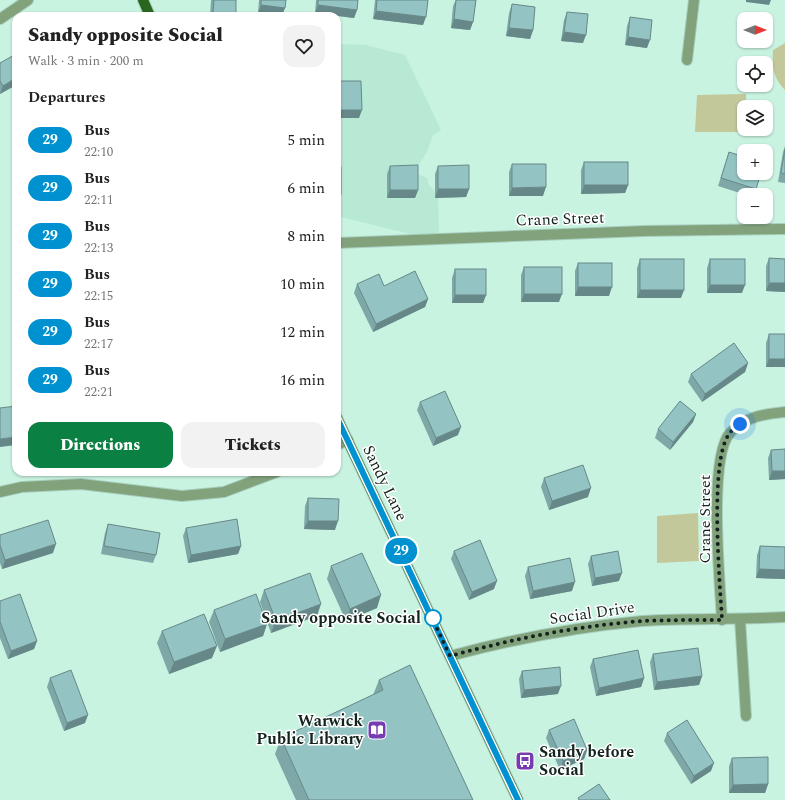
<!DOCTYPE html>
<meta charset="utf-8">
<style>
body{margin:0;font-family:Spectral,serif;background:#f2f2f2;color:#222;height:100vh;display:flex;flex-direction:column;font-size:15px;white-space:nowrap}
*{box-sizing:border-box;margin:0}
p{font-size:13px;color:#767676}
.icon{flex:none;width:22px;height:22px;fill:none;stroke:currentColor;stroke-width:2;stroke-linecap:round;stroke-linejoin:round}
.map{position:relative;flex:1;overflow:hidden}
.side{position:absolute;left:12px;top:12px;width:329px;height:464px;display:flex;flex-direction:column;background:#fff;border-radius:12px;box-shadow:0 1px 3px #0004}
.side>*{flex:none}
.badge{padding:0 8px;border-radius:13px;font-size:14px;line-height:26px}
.needle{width:26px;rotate:90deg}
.buttons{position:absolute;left:737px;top:12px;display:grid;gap:8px}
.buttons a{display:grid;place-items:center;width:36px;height:36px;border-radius:8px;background:#fff;box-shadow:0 1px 3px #0004;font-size:20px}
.you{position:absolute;width:20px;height:20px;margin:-10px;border:3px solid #fff;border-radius:50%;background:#1a73e8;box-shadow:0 0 0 6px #1a73e833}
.map>.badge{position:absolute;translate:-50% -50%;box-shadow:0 0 0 2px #fff}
h2{padding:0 16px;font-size:15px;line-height:36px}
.round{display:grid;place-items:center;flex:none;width:42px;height:42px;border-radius:12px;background:#f2f2f2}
.headline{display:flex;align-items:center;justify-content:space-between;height:68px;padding:0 16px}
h1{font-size:19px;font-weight:800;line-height:30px}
.primary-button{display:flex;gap:8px;margin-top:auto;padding:8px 16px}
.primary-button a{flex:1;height:46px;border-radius:12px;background:#0b8043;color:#fff;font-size:16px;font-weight:800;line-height:46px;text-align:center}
.primary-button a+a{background:#f2f2f2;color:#222}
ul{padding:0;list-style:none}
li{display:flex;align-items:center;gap:12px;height:48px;padding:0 16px}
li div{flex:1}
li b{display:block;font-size:15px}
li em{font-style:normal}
li .badge{min-width:44px;font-weight:700;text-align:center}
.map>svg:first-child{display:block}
</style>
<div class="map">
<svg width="785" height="800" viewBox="0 0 785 800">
<rect width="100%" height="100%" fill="#c9f3e1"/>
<!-- built -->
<path fill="#b7e9d4" d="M337,44l29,1 39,10 36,75 -8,5 -6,17 -11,17 2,5 9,4 2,7 9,11 1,45 -98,-24 -4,1z"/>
<!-- green -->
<g fill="#c3c89a">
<path d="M785,43v47c-12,-12 -13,-23 -12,-40z"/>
<path d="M746,94v13h-2l1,25h-50l2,-37z"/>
<path d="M698,513l1,48 -42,2v-47z"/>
</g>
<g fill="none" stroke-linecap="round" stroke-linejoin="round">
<!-- minor casing -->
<g stroke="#a8cebe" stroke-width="12">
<g id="minor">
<path d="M0,19l28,-19"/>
<path d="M687,60l7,-60"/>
<path d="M337,243l307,-12 141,-2"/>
<path d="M337,445l11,-5"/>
<path d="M0,492l22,-5 59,-3 101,12 42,-4 53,-20"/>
<path d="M740,619l6,97"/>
<path d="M722,620c-2,-36 -14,-163 8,-187 14,-16 34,-19 55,-21"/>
<path d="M450,656c63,-17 127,-29 192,-35 47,-3 95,-1 143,-4"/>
</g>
</g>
<!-- major casing -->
<g stroke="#a8cebe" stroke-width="12">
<g id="major">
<path d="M143,0l7,16"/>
<path d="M337,418l181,382"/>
</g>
</g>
<!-- minor -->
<use href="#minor" stroke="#82a27c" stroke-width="10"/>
<!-- major -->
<use href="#major" stroke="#2a661d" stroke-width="10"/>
</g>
<!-- wall -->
<g fill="#7ea8a7">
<path d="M211,0h25l-1,16h-25z"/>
<path d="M259,0h27l-4,16 -24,-3z"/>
<path d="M316,0h42l-1,10 -3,8 -39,-5z"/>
<path d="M375,0h53l-5,25 -50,-6z"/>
<path d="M456,0h20l-3,22 -3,8 -19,-2 2,-22z"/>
<path d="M512,4l21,26 -3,9 -24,-3 3,-23z"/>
<path d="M567,12l16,31 -22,-2 3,-21z"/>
<path d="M630,17l17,31 -22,-3 2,-19z"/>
<path d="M0,63l16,22 -16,9z"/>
<path d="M339,81l20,37h-22v-31z"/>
<path d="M785,146v37l-7,-1 5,-30z"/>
<path d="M729,152l27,37 -2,6h-8l-28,-9z"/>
<path d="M584,162l44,23 -3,8 -44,1v-24z"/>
<path d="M512,164l31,32h-34v-24z"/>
<path d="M390,166l28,24 -3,8h-28v-24z"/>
<path d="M438,166l31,23 -3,8 -31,1v-24z"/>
<path d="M769,258l16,1v33l-19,-1v-25z"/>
<path d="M640,259l41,39h-44v-30z"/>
<path d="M710,259l32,34h-35v-25z"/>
<path d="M578,263l31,33h-34v-25z"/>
<path d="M524,267l35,35h-38v-27z"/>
<path d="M455,269l31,26 -3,8h-31v-25z"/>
<path d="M357,284l27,2 44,13 -3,8 -52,25 -19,-39z"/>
<path d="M769,334h16v33h-19v-24z"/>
<path d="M748,363l-3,9 -43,30 -14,-20 3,-8z"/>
<path d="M420,402l38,33 -25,11 -16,-36z"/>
<path d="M696,414l-3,8 -23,28 -15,-12 3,-9z"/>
<path d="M785,449v30l-16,1 -1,-22 3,-8z"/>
<path d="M544,478l44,19 -39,13 -8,-23z"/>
<path d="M308,498l27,32 -31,-1 1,-23z"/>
<path d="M108,524l48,31 -3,8 -52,-9 4,-21z"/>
<path d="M186,528l55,18 -3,8 -50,9 -5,-27z"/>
<path d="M0,535l53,18 -51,16 -2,-6z"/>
<path d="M760,546l25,1v32l-29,-1 1,-23z"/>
<path d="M454,551l40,38 -25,11 -18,-41z"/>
<path d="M591,556l28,25 -27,5 -4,-22z"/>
<path d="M331,566l46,42 -31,13 -19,-42z"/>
<path d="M528,567l44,24 -42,8 -5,-23z"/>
<path d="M264,590l53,26 -46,17 -11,-31z"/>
<path d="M0,601l37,40 -3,8 -26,10 -8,-21z"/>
<path d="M214,610l53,14 -4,12 -43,16 -11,-30z"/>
<path d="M162,631l50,27 -43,16 -12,-31z"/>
<path d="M653,654l49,22 -3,9 -45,5 -4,-28z"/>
<path d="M593,659l51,19 -3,9 -45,9 -6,-29z"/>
<path d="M522,671l36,23 -37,4 -2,-19z"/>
<path d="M50,678l35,45 -21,8 -17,-44z"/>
<path d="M379,680l94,120h-177l-21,-46 6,-16 92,-43z"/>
<path d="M549,730l38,20 -3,9 -24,11 -14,-32z"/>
<path d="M667,733l44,38 -20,13 -27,-43z"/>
<path d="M732,758l36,26 -3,9h-36v-27z"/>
</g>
<!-- shaded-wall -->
<g fill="#678888">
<path d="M746,0h25l-2,5 -23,-3z"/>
<path d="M261,5l24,3 -3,8 -24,-3z"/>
<path d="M318,5l39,5 -3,8 -39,-5z"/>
<path d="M376,11l50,6 -3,8 -50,-6z"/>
<path d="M213,13l23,1 -1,2h-23z"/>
<path d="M454,19l19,3 -3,8 -19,-2z"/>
<path d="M509,28l24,2 -3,9 -24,-3z"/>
<path d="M564,32l22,3 -3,8 -22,-2z"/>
<path d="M628,37l22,3 -3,8 -22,-3z"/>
<path d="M16,78v7l-16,9 3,-8z"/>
<path d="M339,110h23l-3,8h-22z"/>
<path d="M584,185h44l-3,8 -44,1z"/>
<path d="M546,187l-3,9h-34l3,-8z"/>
<path d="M438,189h31l-3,8 -31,1z"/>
<path d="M390,190h28l-3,8h-28z"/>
<path d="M337,194h4l-3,9h-1z"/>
<path d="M769,283h16v9l-19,-1z"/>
<path d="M710,285h35l-3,8h-35z"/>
<path d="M578,287h34l-3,9h-34z"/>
<path d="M640,290h44l-3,8h-44z"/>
<path d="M524,294h38l-3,8h-38z"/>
<path d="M455,295h31l-3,8h-31z"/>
<path d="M428,299l-3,8 -52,25 3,-8z"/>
<path d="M769,359h16v8h-19z"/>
<path d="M748,363l-3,9 -43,30 3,-8z"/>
<path d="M696,414l-3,8 -23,28 3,-8z"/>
<path d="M461,427l-3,8 -25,11 3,-8z"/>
<path d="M16,437v8l-16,2v-8z"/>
<path d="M772,471h13v8l-16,1z"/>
<path d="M591,488l-3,9 -39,13 3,-9z"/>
<path d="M308,521h30l-3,9 -31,-1z"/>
<path d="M56,544l-3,9 -51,16 3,-9z"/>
<path d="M241,546l-3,8 -50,9 3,-8z"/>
<path d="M759,569l26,1v9l-29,-1z"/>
<path d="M622,573l-3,8 -27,5 3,-8z"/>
<path d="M497,581l-3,8 -25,11 3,-8z"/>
<path d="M575,582l-3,9 -42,8 3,-8z"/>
<path d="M381,595l-4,13 -31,13 4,-12z"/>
<path d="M321,604l-4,12 -46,17 5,-12z"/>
<path d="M267,624l-4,12 -43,16 5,-13z"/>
<path d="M37,641l-3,8 -26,10 3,-8z"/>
<path d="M217,646l-5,12 -43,16 5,-12z"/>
<path d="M702,676l-3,9 -45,5 3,-8z"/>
<path d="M644,678l-3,9 -45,9 3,-8z"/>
<path d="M561,686l-3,8 -37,4 3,-8z"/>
<path d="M88,715l-3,8 -21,8 3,-8z"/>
<path d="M587,750l-3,9 -24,11 3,-9z"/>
<path d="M714,763l-3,8 -20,13 3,-8z"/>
<path d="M768,784l-3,9h-36l4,-8z"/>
</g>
<!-- building -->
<g fill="#93c3c2" stroke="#678888">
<path d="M214,0h22v14l-23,-1z"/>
<path d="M261,0h25l-1,8 -24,-3z"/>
<path d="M318,0h40l-1,10 -39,-5z"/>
<path d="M377,0h51l-2,17 -50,-6z"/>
<path d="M456,0h20l-3,22 -19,-3z"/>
<path d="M512,4l23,3 -2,23 -24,-2z"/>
<path d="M567,12l21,2 -2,21 -22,-3z"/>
<path d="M71,13l20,3h-20z"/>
<path d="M630,17l22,3 -2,20 -22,-3z"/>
<path d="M16,54v24l-13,8 -3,-5v-18z"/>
<path d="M339,81h22l1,29h-23z"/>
<path d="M785,149v25l-4,-1z"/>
<path d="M729,152l15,5v16h17l-5,16 -35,-11z"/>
<rect x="584" y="162" width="44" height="23"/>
<path d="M512,164h34v23l-34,1z"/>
<path d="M418,165v25h-28v-24z"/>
<path d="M469,165v24h-31v-23z"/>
<rect x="337" y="167" width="4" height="27"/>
<path d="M769,258l16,1v24h-16z"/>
<rect x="640" y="259" width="44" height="31"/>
<rect x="710" y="259" width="35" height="26"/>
<rect x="578" y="263" width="34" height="24"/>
<rect x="524" y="267" width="38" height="27"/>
<rect x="455" y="269" width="31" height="26"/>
<path d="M415,271l13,28 -52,25 -19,-40 22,-10 5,12z"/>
<rect x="769" y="334" width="16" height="25"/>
<path d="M734,343l14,20 -43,31 -14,-20z"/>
<path d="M445,391l16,36 -25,11 -16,-36z"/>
<path d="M680,401l16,13 -23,28 -15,-13z"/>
<path d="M16,406v31l-16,2v-31z"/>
<path d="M785,449v22h-13l-1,-21z"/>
<path d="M583,465l8,23 -39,13 -8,-23z"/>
<path d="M308,498l31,1 -1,22h-30z"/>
<path d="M237,519l4,27 -50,9 -5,-27z"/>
<path d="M48,520l8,24 -51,16 -5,-15v-10z"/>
<path d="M108,524l52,9 -4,22 -52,-9z"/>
<path d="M480,540l17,41 -25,11 -18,-41z"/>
<path d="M760,546l25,1v23l-26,-1z"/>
<path d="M618,551l4,22 -27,5 -4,-22z"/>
<path d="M362,553l19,42 -31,14 -19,-43z"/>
<path d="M570,558l5,24 -42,9 -5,-24z"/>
<path d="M310,573l11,31 -45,17 -12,-31z"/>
<path d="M20,594l17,47 -26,10 -11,-29v-21z"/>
<path d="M256,594l11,30 -42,15 -11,-29z"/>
<path d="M204,614l13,32 -43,16 -12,-31z"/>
<path d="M698,648l4,28 -45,6 -4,-28z"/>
<path d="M638,650l6,28 -45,10 -6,-29z"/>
<path d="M410,665l63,135h-164l-28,-62 102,-48 -4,-10z"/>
<path d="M560,667l1,19 -37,4 -2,-19z"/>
<path d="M71,670l17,45 -21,8 -17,-45z"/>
<path d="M574,719l13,31 -24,11 -14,-31z"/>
<path d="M687,720l27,43 -20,13 -27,-43z"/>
<path d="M768,757v27l-35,1 -1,-27z"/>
<path d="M599,784l11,16h-31l-1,-2z"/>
</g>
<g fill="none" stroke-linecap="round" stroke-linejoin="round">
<!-- line casing -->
<g stroke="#fff" stroke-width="9">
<path id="line" d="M337,418l181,382"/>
</g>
<!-- line -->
<use href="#line" stroke="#0092d0" stroke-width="6"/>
<!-- walk -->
<path stroke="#13231d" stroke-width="4" stroke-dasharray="0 7.2" d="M433,618l-3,-4 20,42c63,-17 127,-30 192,-35 27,-1 53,-1 80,-1 -2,-38 -13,-158 7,-186 2,-4 8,-7 11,-10"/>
</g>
<!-- icons -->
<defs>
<g id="library-square" transform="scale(1)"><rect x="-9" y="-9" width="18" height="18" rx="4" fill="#783cb1" stroke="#fff"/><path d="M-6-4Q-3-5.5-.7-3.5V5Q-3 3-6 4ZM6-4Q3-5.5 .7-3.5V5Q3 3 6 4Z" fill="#fff"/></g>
<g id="bus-square" transform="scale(1)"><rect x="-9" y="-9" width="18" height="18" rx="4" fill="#783cb1" stroke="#fff"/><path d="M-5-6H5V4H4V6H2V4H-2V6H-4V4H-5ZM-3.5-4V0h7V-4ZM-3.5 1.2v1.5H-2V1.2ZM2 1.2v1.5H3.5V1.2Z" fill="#fff"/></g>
</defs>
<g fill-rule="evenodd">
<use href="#library-square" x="377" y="730"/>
<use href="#bus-square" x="525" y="761"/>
</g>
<!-- markers -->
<circle fill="#fff" stroke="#0092d0" stroke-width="2" cx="433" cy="618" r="8"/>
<g text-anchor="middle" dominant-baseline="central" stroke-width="3" stroke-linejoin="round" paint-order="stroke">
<!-- street labels -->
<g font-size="16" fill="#13231d" stroke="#fff">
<text transform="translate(560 219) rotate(-2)">Crane Street</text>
<text transform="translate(385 483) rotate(64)">Sandy Lane</text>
<text transform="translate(705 519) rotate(-90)">Crane Street</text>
<text transform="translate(592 613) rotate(-8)">Social Drive</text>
</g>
<!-- stop labels -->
<g font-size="16" font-weight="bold" fill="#13231d" stroke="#fff" text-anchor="end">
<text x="421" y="618">Sandy opposite Social</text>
</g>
<!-- poi labels -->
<g font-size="16" font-weight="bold" fill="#13231d" stroke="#fff" text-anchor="end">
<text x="363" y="721">Warwick<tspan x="363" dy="18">Public Library</tspan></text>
<text x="539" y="752" text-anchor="start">Sandy before<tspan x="539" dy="18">Social</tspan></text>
</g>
</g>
</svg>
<div class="buttons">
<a><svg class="needle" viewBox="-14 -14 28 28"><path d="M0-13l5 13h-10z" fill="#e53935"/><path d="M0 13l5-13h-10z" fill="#767676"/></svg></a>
<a><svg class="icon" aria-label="locate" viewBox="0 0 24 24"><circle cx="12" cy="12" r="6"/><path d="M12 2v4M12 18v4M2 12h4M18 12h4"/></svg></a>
<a><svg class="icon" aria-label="layers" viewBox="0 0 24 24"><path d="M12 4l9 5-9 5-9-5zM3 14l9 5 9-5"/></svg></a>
<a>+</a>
<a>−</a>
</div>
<div class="you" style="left:740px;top:424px"></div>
<b class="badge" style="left:401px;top:551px;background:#0092d0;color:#fff">29</b>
<section class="side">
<div class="headline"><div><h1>Sandy opposite Social</h1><p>Walk · 3 min · 200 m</p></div><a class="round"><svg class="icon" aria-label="heart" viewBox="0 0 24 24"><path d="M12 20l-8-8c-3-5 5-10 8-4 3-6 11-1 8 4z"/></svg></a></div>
<h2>Departures</h2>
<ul>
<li><span class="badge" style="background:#0092d0;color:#fff">29</span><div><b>Bus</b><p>22:10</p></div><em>5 min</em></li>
<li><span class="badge" style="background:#0092d0;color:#fff">29</span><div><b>Bus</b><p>22:11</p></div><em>6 min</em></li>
<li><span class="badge" style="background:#0092d0;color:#fff">29</span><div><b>Bus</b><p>22:13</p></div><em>8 min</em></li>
<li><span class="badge" style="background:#0092d0;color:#fff">29</span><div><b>Bus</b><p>22:15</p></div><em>10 min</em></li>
<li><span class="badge" style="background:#0092d0;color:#fff">29</span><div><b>Bus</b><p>22:17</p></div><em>12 min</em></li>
<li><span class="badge" style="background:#0092d0;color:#fff">29</span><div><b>Bus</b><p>22:21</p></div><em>16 min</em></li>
</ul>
<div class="primary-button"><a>Directions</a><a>Tickets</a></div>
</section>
</div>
